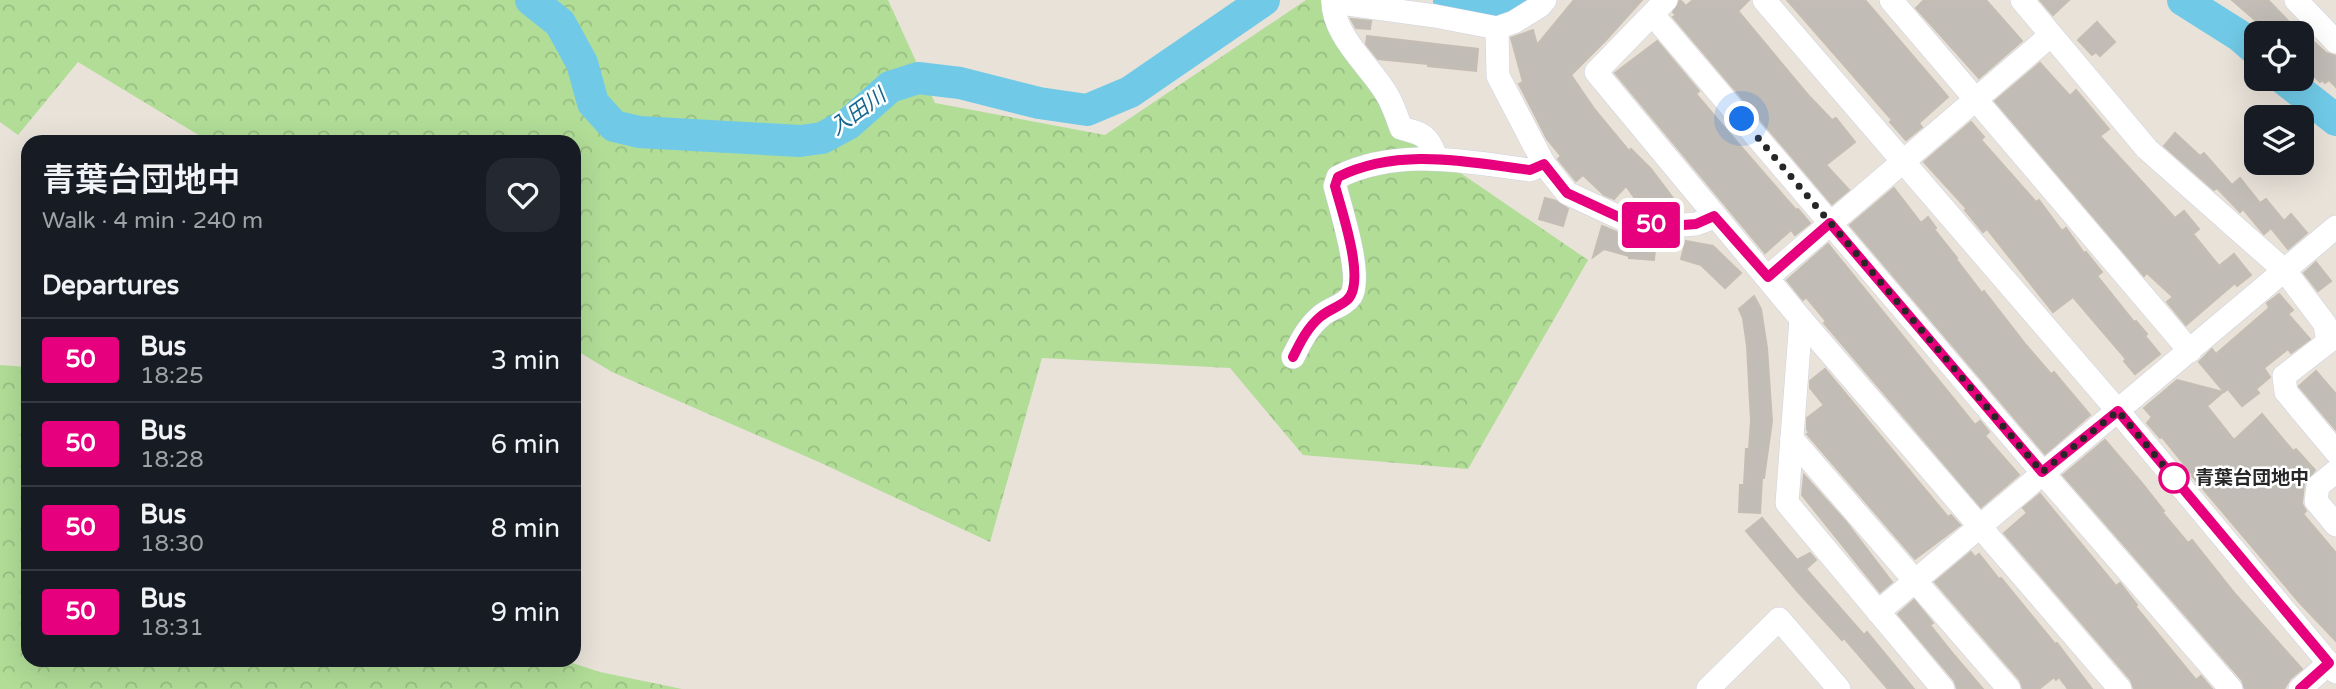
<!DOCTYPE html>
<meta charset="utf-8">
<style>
body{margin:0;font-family:"Varela Round","Noto Sans JP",sans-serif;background:#242831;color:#f1f3f6;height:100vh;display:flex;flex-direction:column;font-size:26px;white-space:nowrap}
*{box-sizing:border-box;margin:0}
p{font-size:23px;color:#9ea1a6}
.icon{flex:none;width:38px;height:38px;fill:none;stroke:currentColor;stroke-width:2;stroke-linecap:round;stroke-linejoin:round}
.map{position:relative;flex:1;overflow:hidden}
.details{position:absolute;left:21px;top:135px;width:560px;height:532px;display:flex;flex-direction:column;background:#171b24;border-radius:21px;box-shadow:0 7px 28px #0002}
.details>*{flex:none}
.badge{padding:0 14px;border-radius:5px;font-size:24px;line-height:46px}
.buttons{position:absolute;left:2244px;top:21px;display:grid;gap:14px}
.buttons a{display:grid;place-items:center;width:70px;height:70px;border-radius:14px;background:#171b24;box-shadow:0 7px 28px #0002;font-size:35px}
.you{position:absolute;width:35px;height:35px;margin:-18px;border:5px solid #fff;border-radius:50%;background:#1a73e8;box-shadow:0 0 0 10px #1a73e833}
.map>.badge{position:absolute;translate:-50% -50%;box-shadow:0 0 0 4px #fff}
h2{padding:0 21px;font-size:26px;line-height:63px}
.round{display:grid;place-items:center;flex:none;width:74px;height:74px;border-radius:21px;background:#242831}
.overview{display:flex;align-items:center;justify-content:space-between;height:119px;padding:0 21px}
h1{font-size:33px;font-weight:600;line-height:52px}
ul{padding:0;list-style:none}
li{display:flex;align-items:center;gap:21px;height:84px;padding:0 21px;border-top:2px solid #363941}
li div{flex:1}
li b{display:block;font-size:26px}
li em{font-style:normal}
li .badge{min-width:77px;font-weight:700;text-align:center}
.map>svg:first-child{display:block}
</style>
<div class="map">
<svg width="2336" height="689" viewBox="0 0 2336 689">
<defs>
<pattern id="forest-crowns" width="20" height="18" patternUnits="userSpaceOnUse" patternTransform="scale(1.75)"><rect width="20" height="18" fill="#b1dd97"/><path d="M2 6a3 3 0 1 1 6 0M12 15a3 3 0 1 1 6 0" fill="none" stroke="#98be82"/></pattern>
</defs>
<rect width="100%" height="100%" fill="#e9e2d9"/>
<!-- forest -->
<g fill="url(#forest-crowns)">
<path d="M0,0h888l47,103 170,32 201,-135h15l4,17 74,114 189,129 -120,209 -165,-14 -73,-87 -188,-10 -52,184 -169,-79 -209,-91 -38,-23v-207h-364l-132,-80 -60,73 -18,-13z"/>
<path d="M0,365l28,2v293h535l37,12 82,17h-682z"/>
</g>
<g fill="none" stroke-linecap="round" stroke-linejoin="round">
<!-- river -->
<g stroke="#70cae7" stroke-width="32">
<path d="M531,0l29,23 22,40 11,40 21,23 25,6 161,9 22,-3 26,-14 42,-37 28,-9 42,5 79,20 48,7 43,-18 134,-92"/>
<path d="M1449,0l40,5 26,-5"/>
<path d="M2183,0l57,36 16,14"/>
<path d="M2284,79l52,41"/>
</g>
</g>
<!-- building -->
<g fill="#c1bcb6" stroke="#c4bdb3" stroke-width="2">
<path d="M1574,0h68l-36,40 -35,35 24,35 34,41 2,-2 20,20 22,29 -18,14 -11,-1 -18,-25 -12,13 -10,-4 -21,-20 -7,6 -18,-22 3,-3 -14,-17 -28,-55 4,-2 -12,-44 22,-8 4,15z"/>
<path d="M1680,0l6,6 7,-6h56l-11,11 70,84 24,25 4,-2 19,24 -29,23 23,25 -17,14 -159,-187 3,-2 -3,-3z"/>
<path d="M1787,0h78l83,97 -29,26 3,4 -16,13 -16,-18 2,-2z"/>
<path d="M1924,0h62l36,41 -43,37 -63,-70z"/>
<path d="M2040,0h29l-16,15z"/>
<path d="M2232,0h36l32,33h-30z"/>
<path d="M1351,19l20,2 -1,8 -14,-1z"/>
<path d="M2097,22l18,20 -15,14 -4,-4 -4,3 -14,-15z"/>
<path d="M2301,30l25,23 10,3v31l-7,-7 -4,3 -3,-3 -2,2 -6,-6 -2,2 -11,-11z"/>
<path d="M1367,36l111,13 -2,22 -48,-5v-2l-50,-5 -12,-15z"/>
<path d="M1657,41l42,50 -3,3 28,33 72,83 2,-1 12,14 -15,12 -4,-5 -26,23 -150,-180z"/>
<path d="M2040,63l30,33 6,-6 33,39 -9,7 75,82 9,-7 15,18 -6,5 26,32 15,-12 17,21 -14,11 -2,-3 -49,42 -19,-23 6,-5 -26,-24 -3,3 -149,-175z"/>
<path d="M1971,122l13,15 -3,3 55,62 3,-2 23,31 4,-3 18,25 2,-1 16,20 -5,4 37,46 2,-1 11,13 -2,2 15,18 -25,20 -11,-13 2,-2 -53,-62 -20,15 -66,-83 -4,3 -18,-22 2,-1 -43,-47z"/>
<path d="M2175,133l25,23 4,-3 28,32 8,-7 20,25 6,-4 18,22 7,-7 16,19 -19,16 -17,-21 -7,6 -21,-25 -3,3 -23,-24 -3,2 -50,-44z"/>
<path d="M1894,188l27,35 7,-6 8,11 -2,1 23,29 -1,1 26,34 2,-2 42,54 25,29 3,-2 36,43 -45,39 -195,-229z"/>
<path d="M1545,198l11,3 12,8 -5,17 -24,-7z"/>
<path d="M1602,226l29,12 25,2 -2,20 -25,-2v-2l-25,-7 -11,8z"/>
<path d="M1686,241l27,5 28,27 -16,15 -24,-23 -20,-6z"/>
<path d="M1828,244l147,181 5,-4 9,11 -4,4 34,39 -38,32 -157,-184 2,-2 -20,-24 -3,3 -16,-20z"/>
<path d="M2316,262l15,19 -13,10 -14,-18z"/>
<path d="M2279,294l14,16 -5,4 22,25 -19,14 -3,-4 -24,19 6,9 -14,12 3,4 -17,13 -14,-17 -4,3 -25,-30 13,-13 4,5 53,-46 -2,-5z"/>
<path d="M1754,296l7,13 6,39 5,73 -8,57h-2l-2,35 -21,-1 1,-27h4l2,-36h3l2,-28 -4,-75 -4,-28 -4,-9z"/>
<path d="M1825,369l123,148 3,-2 9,10 -45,34 -108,-125 2,-1 -2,-4v-11l17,-13 -14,-17v-7z"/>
<path d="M2316,371l20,23v36l-37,-44z"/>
<path d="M2177,380l46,12 -16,14 27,34 28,-26 31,37 3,-2 19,21 -11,14 -2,20 4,7 -3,3 33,39v88l-37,-39 -107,-126 1,-1 -31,-38 -2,1 -13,-15 5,-6 -8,-9z"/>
<path d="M2105,440l36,42 23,29 -2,1 26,31 4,-3 44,55 66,74 -12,10 -6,10h-39l-3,-9 -179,-205z"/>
<path d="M1804,475l42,47 46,60 -12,10 -78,-97z"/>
<path d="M2040,494l76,92 4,-3 17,22 -2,1 61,74 5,-4 11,13h-78l-3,-9 -127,-147 23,-20 -4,-5z"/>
<path d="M1762,518l35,42 13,-7 6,7 -10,9 58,66 3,-3 47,57h-26l-44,-51 -2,2 -44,-48 -52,-61z"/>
<path d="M1971,552l4,5 4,-3 20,25 2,-1 54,66 2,-1 35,46h-24l-9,-12 -3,3 -2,-3 -15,12h-16l-3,-9 -85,-98z"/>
<path d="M1914,600l19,23 -3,2 24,30 29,34 -26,-1 -3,-8 -56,-66z"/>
</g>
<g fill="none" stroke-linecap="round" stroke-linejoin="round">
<!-- minor casing -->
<g stroke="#ced2e0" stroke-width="24">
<g id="minor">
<path d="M1333,0c-1,35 36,65 53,93 7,11 11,24 15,35 22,6 27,7 35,29"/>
<path d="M1666,0l-70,72 205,247 319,370"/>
<path d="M1764,0l354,411 218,261"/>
<path d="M1891,0l299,351"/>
<path d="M2022,0l125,149 138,122 40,53 3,18 -44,34 2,16 50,60"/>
<path d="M2296,0l40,42"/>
<path d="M1333,2l102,14 62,12 17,-6 26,-16 5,-6"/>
<path d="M1653,15l389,457 189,217"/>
<path d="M1497,28l1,48 46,88 23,29 69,32 34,1 26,-2 19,-7"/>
<path d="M1768,277l283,-242"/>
<path d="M1801,319l-14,184 156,186"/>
<path d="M1293,357c7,-14 14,-29 27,-40 8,-8 24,-11 31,-21 12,-20 -10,-86 -16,-110l3,-9c61,-30 128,-15 192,-7l14,-6"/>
<path d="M1792,439l217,250"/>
<path d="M2336,471l-18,15 -2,15 20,24"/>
<path d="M1878,612l458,-385"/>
<path d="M1708,689l71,-70 60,70"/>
<path d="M2300,689l29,-26"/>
</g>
</g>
<!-- minor -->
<use href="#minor" stroke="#fff" stroke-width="23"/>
</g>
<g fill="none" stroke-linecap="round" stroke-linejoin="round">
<!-- line casing -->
<g stroke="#fff" stroke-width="16">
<path id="line" d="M1293,357c7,-14 14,-29 27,-40 8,-7 19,-10 27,-17 20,-17 -6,-91 -12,-114l3,-9c61,-30 128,-15 192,-7l14,-6 23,29 69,32 34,1 26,-2 18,-8 54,61 62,-54 212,249 76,-61 211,252 -29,26"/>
</g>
<!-- line -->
<use href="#line" stroke="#e6007e" stroke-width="10"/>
<!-- walk -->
<path stroke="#272727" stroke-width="7" stroke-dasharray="0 12.6" d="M1742,119l300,353 76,-61 56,67"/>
</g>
<!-- markers -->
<circle fill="#fff" stroke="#e6007e" stroke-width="3.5" cx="2174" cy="478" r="14"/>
<g text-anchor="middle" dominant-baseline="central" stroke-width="5" stroke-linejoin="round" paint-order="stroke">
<!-- stop labels -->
<g font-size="19" font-weight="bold" fill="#272727" stroke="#fff" text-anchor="start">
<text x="2195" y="478">青葉台団地中</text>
</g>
<!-- water labels -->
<g font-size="21" font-style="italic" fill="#14678e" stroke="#fff">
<text transform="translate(858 112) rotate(-36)">入田川</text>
</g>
</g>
</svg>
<div class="buttons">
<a><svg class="icon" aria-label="locate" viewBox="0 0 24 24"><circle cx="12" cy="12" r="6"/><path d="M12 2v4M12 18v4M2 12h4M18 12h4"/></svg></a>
<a><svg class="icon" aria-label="layers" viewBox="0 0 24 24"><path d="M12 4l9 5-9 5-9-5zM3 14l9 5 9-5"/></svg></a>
</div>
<div class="you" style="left:1742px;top:119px"></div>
<b class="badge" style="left:1651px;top:225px;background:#e6007e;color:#fff">50</b>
<section class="details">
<div class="overview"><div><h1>青葉台団地中</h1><p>Walk · 4 min · 240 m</p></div><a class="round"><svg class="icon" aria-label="heart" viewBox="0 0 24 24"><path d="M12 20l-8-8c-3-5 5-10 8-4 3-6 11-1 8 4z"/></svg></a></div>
<h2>Departures</h2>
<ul>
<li><span class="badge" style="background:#e6007e;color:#fff">50</span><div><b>Bus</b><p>18:25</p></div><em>3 min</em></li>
<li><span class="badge" style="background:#e6007e;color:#fff">50</span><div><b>Bus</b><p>18:28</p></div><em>6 min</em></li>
<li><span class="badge" style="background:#e6007e;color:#fff">50</span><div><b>Bus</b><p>18:30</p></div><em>8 min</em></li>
<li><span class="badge" style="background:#e6007e;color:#fff">50</span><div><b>Bus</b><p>18:31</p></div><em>9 min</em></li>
</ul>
</section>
</div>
